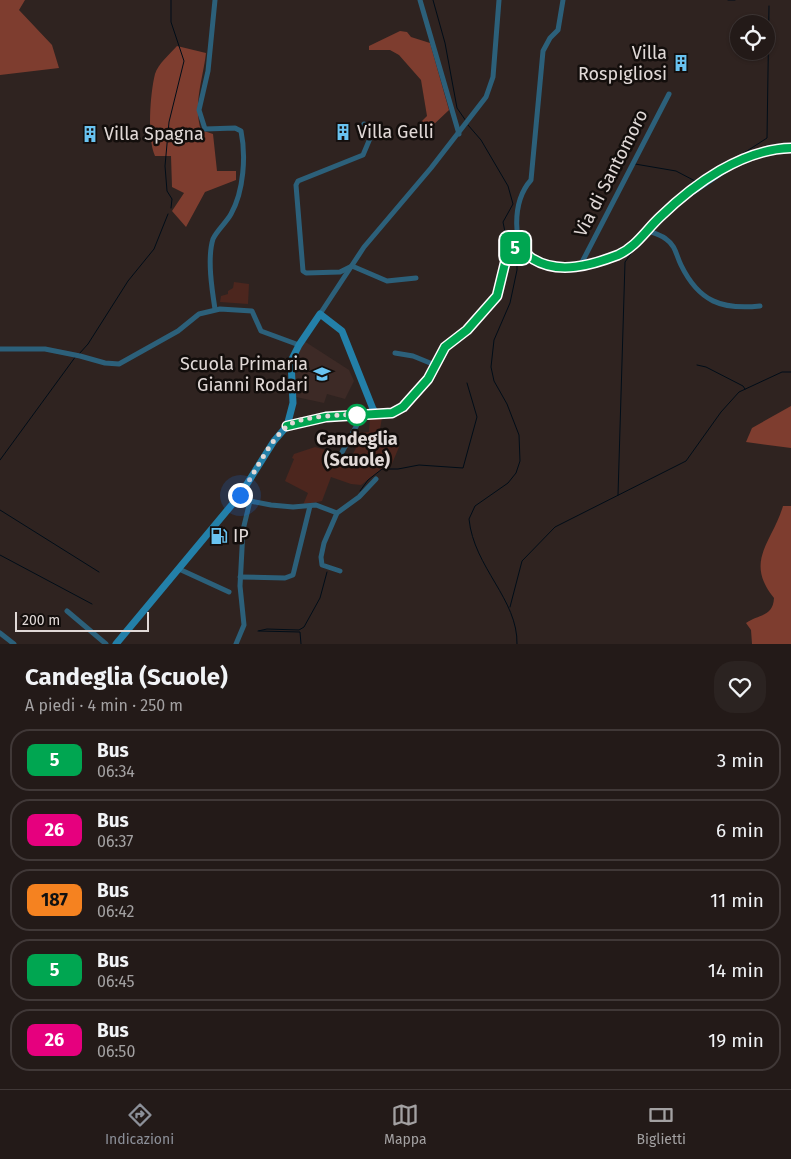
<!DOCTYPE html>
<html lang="it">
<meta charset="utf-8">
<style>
body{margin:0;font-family:"Fira Sans",sans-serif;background:#2b2321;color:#f1f3f6;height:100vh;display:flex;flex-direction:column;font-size:19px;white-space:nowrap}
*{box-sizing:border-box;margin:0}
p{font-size:16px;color:#a3a1a2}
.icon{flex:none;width:28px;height:28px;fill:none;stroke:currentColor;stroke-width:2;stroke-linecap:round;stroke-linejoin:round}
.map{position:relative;height:644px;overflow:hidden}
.drawer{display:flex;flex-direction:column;background:#231a18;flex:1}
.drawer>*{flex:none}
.badge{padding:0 10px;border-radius:8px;font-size:18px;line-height:32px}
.buttons{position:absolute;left:730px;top:15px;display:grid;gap:10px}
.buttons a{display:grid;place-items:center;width:45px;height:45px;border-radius:50%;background:#231a18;box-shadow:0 1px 4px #0004,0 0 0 1px #403837;font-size:25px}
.scale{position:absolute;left:15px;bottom:12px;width:134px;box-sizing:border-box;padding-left:5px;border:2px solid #e1d9d7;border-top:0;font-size:14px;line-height:18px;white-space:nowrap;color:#e1d9d7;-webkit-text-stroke:4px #130e0c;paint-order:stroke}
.you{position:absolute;width:25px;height:25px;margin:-12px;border:4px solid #fff;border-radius:50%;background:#1a73e8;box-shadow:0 0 0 8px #1a73e833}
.map>.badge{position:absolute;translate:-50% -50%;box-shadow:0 0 0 2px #fff}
.round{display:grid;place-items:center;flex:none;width:52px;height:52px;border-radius:20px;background:#2b2321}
.overview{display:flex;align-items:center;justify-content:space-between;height:85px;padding:0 25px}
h1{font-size:24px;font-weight:700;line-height:38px}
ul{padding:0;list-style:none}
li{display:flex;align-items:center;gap:15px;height:62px;margin:0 10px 8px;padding:0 15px;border:2px solid #403837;border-radius:20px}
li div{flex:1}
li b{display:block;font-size:19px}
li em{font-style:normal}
li .badge{min-width:55px;font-weight:700;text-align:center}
.menu{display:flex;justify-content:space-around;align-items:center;height:70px;border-top:1px solid #403837;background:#231a18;font-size:14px;color:#a3a1a2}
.menu a{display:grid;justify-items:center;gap:2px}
.menu .current{color:#8c9099}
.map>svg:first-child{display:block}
</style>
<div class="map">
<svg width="791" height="644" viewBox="0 0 791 644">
<rect width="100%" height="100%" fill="#2f2320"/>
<!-- built -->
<path fill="#3d2a26" d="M304,341l45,29 5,11 -9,18 -18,-5 -3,9 -28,-6 -3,-34z"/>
<!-- green -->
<g fill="#4c261e">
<path d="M234,282l15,2 -1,20 -28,-2 1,-6 7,-2v-3l5,-3z"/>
<path d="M370,418h12l-2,11 19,18 -8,19 -10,4 -20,15 -10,-1 -20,-7 -9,24 -19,4 5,-12 -23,-12 9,-22 -2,-1 2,-4 21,-7 26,7 2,4h8l5,-10 -5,-3 7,-12 11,-1z"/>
</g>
<!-- forest -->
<g fill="#7e3d2f">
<path d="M0,0h25l-6,10 33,35 7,23 -59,7z"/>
<path d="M400,31l7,1 4,5 19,6 19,67 -19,18 -11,-4 8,-8 -6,-36 -22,-25 -9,-5h-21v-4z"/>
<path d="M177,46l29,7c-3,26 -13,51 -5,77l12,4 4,37h19v9l-31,12 -19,35 -14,-16 12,-18 -12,-6 -1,-31h-16c-8,-18 -5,-62 0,-82 3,-10 15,-20 22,-28z"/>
<path d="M791,406v42l-45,-6 6,-14z"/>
<path d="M783,506h8v138h-39l-1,-14 -5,-7c13,-9 27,-6 28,-25 -30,-37 -2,-55 9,-92z"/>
</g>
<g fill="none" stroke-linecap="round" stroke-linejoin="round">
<!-- stream -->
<g stroke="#000d18" stroke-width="1">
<path d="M433,0l12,43 12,65 9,13"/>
<path d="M728,0h7"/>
<path d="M468,125l13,15 27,46 5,18 -10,18 4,20 5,6"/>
<path d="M730,162l37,-24 2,-132"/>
<path d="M635,164l41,7 21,11"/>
<path d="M686,192l38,-26"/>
<path d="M171,208l1,-9 -5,-8 -2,-25 4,-44 15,-61 -13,-39v-22"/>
<path d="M652,221l4,-7 9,-6"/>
<path d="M514,251l3,7v12l-7,33 -16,37 -3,27 3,14 13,23 12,31 1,26 -4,12 -8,10 -33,23 -6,13c5,49 49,80 48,125"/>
<path d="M79,354l9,-10 40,-63 26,-32 14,-35"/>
<path d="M697,365l9,2 37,19 2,3"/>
<path d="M0,460l76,-104"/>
<path d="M360,491l8,-11 14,-11h16l21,-4 44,3 14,-51 -10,-34"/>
<path d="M618,495l7,-233 12,-17"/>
<path d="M0,510l99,62"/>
<path d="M0,555l92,49"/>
<path d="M510,607l12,-46 33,-34 131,-66 35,-49 18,-20 43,-20h9"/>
<path d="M258,631l9,-2 32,1 5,-3 16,-29 7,-26"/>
<path d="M259,631l41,1 1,12"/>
</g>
<!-- street -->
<g stroke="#2c607a" stroke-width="5">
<path d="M420,0l39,134"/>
<path d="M364,124l7,12 -8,19 -65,26 -2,4 7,86 3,2 34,-1 12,-6 35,15 29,-3"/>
<path d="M648,231c6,2 13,4 18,8 10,7 10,16 15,26 18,37 41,45 79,41"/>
<path d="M519,247c-4,-22 -5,-48 12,-67l12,-129 7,-13 8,-8 5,-30"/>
<path d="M580,266l89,-172"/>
<path d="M215,309c-3,-19 -8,-51 -2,-70 4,-9 13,-16 18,-25 13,-23 15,-59 10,-83l-6,-3 -30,1 -6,-19 9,-39 7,-71"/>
<path d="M320,314l44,-67 67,-79 55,-71 7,-20 6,-77"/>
<path d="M0,349h45l35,7 25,7 14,1 59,-33 21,-17 21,-5 32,2 9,20 38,14"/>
<path d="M395,353l18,3 22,9"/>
<path d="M341,454l22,-40"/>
<path d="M240,495l10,6 21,4 22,2 23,-2 21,8"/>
<path d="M179,569l50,23"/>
<path d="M340,571l-18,-6 -1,-8 3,-14 13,-30 22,-16 17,-18"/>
<path d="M240,577l45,1 8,-3 17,-69"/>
<path d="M67,611l39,33"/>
<path d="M0,633l14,11"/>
<path d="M236,644l8,-19 -4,-39 3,-56 7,-29"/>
</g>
<!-- secondary -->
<g stroke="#2380a9" stroke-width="7">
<path d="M287,426l39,-9 65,-4 12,-6 25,-28 17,-32 22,-17 30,-35 8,-36 9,-11h7l12,11 25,8 22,-1 32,-9 17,-8 43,-44 58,-39 38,-17 23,-1"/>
<path d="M116,644l124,-149 34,-54 13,-15 6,-23 -2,-42 8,-16 21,-31 22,17 31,78 4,5"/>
</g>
</g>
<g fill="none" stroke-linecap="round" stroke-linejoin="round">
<!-- line casing -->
<g stroke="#fff" stroke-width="11">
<path id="line" d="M287,426l39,-9 66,-4 11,-6 25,-28 17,-32 22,-17 30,-34 9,-37 9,-11c9,-1 11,7 18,11 26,16 59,6 85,-4 18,-8 28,-25 42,-38 34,-33 82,-68 131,-69"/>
</g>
<!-- line -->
<use href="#line" stroke="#00a651" stroke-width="8"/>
<!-- walk -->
<path stroke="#e1d9d7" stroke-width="5" stroke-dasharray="0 9" d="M240,495c14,-20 28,-52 46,-68 13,-12 59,-12 77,-13l-6,1"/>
</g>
<!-- icons -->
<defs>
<g id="building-bare" transform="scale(1.35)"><path d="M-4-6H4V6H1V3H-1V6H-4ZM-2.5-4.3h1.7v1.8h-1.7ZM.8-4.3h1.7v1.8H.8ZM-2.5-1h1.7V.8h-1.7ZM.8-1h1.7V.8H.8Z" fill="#69c3f1" stroke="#130e0c" stroke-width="2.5" paint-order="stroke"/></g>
<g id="school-bare" transform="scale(1.35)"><path d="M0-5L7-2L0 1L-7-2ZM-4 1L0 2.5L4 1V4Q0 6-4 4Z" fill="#69c3f1" stroke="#130e0c" stroke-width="2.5" paint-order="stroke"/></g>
<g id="fuel-bare" transform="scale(1.35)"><path d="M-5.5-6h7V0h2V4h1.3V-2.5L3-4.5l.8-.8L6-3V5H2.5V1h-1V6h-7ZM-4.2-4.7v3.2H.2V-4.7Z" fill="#69c3f1" stroke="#130e0c" stroke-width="2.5" paint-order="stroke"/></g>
</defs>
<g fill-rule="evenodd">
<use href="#building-bare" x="681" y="63"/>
<use href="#building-bare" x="343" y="132"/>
<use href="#building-bare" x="90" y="134"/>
<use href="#school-bare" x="322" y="374"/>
<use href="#fuel-bare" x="219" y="536"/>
</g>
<!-- markers -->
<circle fill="#fff" stroke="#00a651" stroke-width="2.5" cx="357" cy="415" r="10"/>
<g text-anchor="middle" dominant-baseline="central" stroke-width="5" stroke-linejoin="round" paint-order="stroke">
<!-- poi labels -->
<g font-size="18" fill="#e1d9d7" stroke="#130e0c" text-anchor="start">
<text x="667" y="53" text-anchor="end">Villa<tspan x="667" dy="21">Rospigliosi</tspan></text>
<text x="357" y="132">Villa Gelli</text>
<text x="104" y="134">Villa Spagna</text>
<text x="308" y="364" text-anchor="end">Scuola Primaria<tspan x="308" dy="21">Gianni Rodari</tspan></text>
<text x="233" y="536">IP</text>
</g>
<!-- street labels -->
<g font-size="18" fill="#e1d9d7" stroke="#130e0c">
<text transform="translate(611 173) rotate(-63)">Via di Santomoro</text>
</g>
<!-- stop labels -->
<g font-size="18" font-weight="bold" fill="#e1d9d7" stroke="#130e0c">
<text x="357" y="439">Candeglia<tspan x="357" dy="21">(Scuole)</tspan></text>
</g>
</g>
</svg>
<div class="buttons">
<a><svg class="icon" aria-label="locate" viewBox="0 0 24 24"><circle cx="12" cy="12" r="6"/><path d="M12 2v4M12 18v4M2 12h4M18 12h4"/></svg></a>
</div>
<div class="scale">200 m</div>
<div class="you" style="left:240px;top:495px"></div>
<b class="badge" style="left:515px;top:248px;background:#00a651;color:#fff">5</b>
</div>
<section class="drawer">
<div class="overview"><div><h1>Candeglia (Scuole)</h1><p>A piedi · 4 min · 250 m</p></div><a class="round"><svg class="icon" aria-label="heart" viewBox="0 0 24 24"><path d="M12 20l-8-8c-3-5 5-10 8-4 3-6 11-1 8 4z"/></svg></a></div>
<ul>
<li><span class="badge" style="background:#00a651;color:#fff">5</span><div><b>Bus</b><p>06:34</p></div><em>3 min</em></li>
<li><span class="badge" style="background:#e6007e;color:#fff">26</span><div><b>Bus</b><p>06:37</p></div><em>6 min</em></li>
<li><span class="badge" style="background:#f58220;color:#111">187</span><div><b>Bus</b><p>06:42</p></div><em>11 min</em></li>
<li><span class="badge" style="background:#00a651;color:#fff">5</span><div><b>Bus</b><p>06:45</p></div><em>14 min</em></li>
<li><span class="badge" style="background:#e6007e;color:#fff">26</span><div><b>Bus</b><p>06:50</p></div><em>19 min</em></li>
</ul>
</section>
<nav class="menu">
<a class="current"><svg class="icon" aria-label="directions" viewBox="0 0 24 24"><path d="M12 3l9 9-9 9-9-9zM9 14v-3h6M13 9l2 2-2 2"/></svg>Indicazioni</a>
<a><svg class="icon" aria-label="map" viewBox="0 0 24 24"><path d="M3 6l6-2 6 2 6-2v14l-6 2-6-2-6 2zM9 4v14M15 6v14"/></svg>Mappa</a>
<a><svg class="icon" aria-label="tickets" viewBox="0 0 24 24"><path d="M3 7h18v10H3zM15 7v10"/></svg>Biglietti</a>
</nav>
